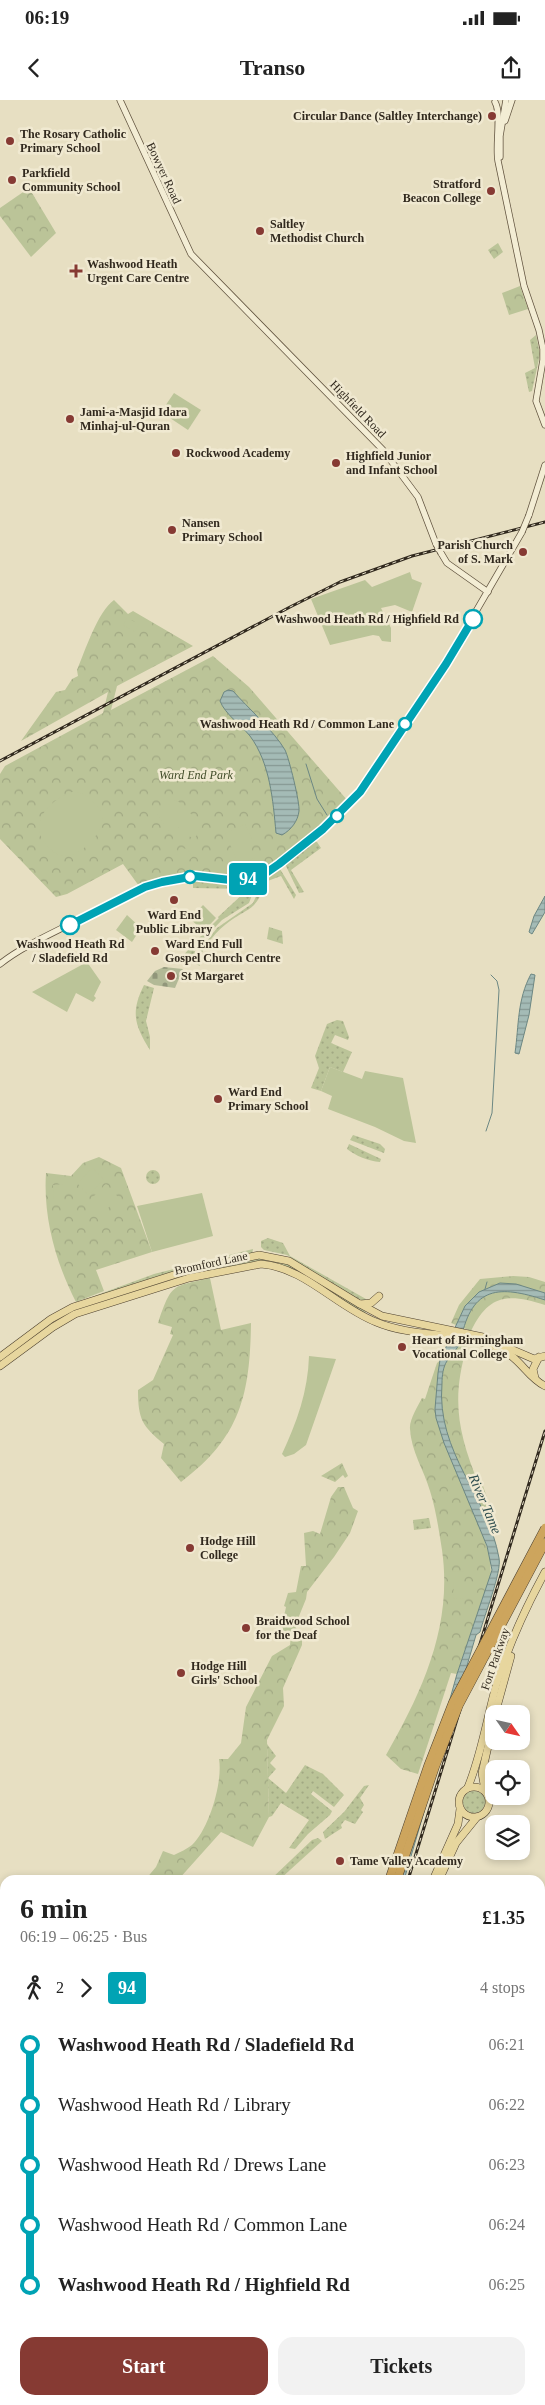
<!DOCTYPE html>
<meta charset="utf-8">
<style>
body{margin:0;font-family:Georgia,serif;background:#f2f2f2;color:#222;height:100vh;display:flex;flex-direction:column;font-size:19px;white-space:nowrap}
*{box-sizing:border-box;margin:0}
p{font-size:16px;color:#767676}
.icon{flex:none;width:28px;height:28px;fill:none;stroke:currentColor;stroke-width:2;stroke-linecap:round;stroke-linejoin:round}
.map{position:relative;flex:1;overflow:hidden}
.panel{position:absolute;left:0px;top:1775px;width:545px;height:530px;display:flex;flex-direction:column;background:#fff;border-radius:15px 15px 0 0;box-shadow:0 2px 8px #0003}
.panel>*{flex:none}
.badge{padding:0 10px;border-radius:4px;font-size:18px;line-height:32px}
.needle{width:32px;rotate:124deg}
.buttons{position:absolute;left:485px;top:1605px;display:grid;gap:10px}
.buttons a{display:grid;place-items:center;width:45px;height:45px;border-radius:10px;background:#fff;box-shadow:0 2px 8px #0003;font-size:25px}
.map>.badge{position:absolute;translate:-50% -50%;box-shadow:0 0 0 2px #fff}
.legs{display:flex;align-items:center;gap:8px;height:55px;padding:0 20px;font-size:16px}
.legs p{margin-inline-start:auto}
.summary{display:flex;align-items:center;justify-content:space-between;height:85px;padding:0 20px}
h1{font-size:28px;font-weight:800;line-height:38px}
.primary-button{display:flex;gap:10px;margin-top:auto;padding:10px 20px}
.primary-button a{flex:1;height:58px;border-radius:15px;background:#863a33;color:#fff;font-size:20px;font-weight:800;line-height:58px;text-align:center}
.primary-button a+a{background:#f2f2f2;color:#222}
ul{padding:0 20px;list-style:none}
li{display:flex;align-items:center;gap:18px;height:60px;font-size:19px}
li i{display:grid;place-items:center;width:8px;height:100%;margin:0 6px;background:currentColor}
li i::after{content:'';width:12px;height:12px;margin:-6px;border:4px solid;border-radius:50%;background:#fff}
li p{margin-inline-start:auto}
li:first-child i{background:linear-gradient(#0000 50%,currentColor 0)}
li:last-child i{background:linear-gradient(currentColor 50%,#0000 0)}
.status{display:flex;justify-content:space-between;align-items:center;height:35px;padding:0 25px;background:#fff;direction:ltr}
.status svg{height:14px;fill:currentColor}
header{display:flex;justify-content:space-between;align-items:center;height:65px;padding:0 20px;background:#fff;font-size:22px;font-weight:800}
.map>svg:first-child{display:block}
</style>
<div class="status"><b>06:19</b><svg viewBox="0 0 49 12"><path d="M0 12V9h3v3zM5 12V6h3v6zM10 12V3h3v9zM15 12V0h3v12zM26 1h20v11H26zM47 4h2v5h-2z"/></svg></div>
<header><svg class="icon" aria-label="back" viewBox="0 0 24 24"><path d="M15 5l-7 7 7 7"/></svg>Transo<svg class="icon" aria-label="share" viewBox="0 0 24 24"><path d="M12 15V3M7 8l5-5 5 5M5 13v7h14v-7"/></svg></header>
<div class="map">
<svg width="545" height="2305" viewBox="0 0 545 2305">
<defs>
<pattern id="grass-dots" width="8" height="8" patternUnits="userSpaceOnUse" patternTransform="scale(1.25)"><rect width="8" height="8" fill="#bbc498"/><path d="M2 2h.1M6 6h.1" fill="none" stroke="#a1a883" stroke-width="1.8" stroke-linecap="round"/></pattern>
<pattern id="forest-crowns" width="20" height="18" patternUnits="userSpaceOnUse" patternTransform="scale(1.25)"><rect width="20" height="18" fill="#bbc498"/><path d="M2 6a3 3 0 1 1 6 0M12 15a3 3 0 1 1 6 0" fill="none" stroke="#a1a883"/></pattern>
<pattern id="cemetery-stones" width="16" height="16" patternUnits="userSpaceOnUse" patternTransform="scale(1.25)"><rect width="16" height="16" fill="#b2b996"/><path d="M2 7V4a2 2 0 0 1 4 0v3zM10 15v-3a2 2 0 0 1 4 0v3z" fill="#91967a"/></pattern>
<pattern id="water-rules" width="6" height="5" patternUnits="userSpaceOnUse" patternTransform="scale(1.25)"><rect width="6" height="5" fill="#a4bbb6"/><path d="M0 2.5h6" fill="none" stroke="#869893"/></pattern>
</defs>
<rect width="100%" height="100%" fill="#e7dfc2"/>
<!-- grass -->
<g fill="url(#grass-dots)">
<path d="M536,235l4,19 -8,37 -3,1 -4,-19 10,-5 -5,-28z"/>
<path d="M314,741l3,1 4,6 -30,22 13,22 -5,1 -14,-29z"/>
<path d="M278,768l2,1 16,26 -2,4 -13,-23 -16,6c-7,27 -15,25 -35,39 -13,9 -25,24 -32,39l2,6 -4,-2 5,-15 16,-21 36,-25 5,-11 1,-13z"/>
<path d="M201,780l28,3 21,-1 4,8 -5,13 -27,17 -26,27 -4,-2 27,-27 -1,-1 27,-25 -1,-3 -51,-1v-7z"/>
<path d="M190,848l6,4 -7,13 -11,-4z"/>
<path d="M144,885l10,3 -8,33 4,16v13c-15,-24 -20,-37 -6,-65z"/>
<path d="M337,920l6,1 6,16 -1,3 -13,-5 -4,8 21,9 -9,20 -13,-5 -9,24 -10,-3 8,-20 -4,-12 12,-32z"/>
<path d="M353,1035l27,9 5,5 -1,4 -34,-13z"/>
<path d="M349,1044l32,15 -1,3c-12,-1 -24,-6 -33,-13z"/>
<circle cx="153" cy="1077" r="7"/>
<path d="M268,1138l15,5 7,13 76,43 -1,2 -11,-3 -67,-43 -23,-5 -3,-3v-6z"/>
<path d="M253,1149l-1,5 -174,48 76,-28z"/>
<path d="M258,1157l30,6 78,49 -2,2 -53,-32 -47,-20 -172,44 -1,-3 101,-31z"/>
<path d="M429,1418l2,10 -17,2 -1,-10z"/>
<path d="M267,1644l9,12 -6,7 6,6 -8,9 18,15 19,-28 18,9 21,21 -10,12 -21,-16 -2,3 21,17 -2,4 -22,19 -13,15 -6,-1 20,-28 -28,-17 -9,13 -3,1z"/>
<path d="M369,1685l-9,13 4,7 -3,5 2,2 -8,12 -10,-4 -4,5 1,3 -17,11 -2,-7 21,-20 20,-26z"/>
<circle cx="474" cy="1702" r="11"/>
<path d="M318,1738l4,3 -43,39h-9l42,-40z"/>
<path d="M111,2300h49l-3,5h-50z"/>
</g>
<!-- forest -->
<g fill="url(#forest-crowns)">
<path d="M29,88l27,45 -25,24 -31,-41v-8z"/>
<path d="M498,143l5,9 -9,7 -6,-9z"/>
<path d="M520,186l8,23 -19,6 -7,-22z"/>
<path d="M114,500l14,14 5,-3 60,35 -76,40 -6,24 102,-54 36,31 99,114c-22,22 -77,75 -108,78 -12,1 -26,-5 -38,-7 -22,-2 -43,7 -63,14l-16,-22 -56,30 -11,3 -56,-58v-65l5,-8 98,-53 5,-21 -87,49 35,-49 9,-2 7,-11 6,-3 -1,-6c8,-19 21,-59 37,-70z"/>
<path d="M269,827l13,4 1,13 -16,-5z"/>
<path d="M99,1057l22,11 31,84 -56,18 8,21 -28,11c-20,-39 -33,-84 -30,-129l25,3 12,-13z"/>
<path d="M513,1176l16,1 16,5v23c-37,-12 -56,-11 -74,26l-20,-8 8,-18 21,-26z"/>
<path d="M210,1178l11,52 30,-7c-1,71 -10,114 -70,159l-20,-24 3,-14c-22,-18 -26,-25 -26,-54l15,-10 20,-45 -3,-1 2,-7 -14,-4c14,-40 13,-36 52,-45z"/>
<path d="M461,1243l6,3c-16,54 -9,87 12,139l4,1 15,43 -13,12 5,16 1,19 -34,98 -6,-1 -33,101 -17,-5 -15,-14c36,-63 67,-129 56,-205 -3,-19 -6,-40 -12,-59 -6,-21 -19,-40 -20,-62 -1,-9 8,-23 12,-31l3,1 12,-36z"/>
<path d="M342,1363l6,13 -3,2 -2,-3 -8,7 -14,-6z"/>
<path d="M338,1387h6l9,21 5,3 -8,22 -16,24 -27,35 -1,7 -11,27 7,13v6l-19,43 1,18 -17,34 2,77 -16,30 -32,-15 -43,48h-33l11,-13 7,-16 11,4c6,-3 13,-6 18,-10 17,-16 31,-63 27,-86h9l13,-16 5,-36 26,-51 18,-11 1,-9 -6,-1 -3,-9 4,-19 -2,-1 4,-13 8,-1 5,-26h5l-2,-33 9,-2 7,3 11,-37z"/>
<path d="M0,2277l5,23 4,5h-9z"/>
</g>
<!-- cemetery -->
<path fill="url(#cemetery-stones)" d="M164,867l19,2 -8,19 -21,-3 -7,-4 8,-10z"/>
<!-- garden -->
<g fill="#bbc498">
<path d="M174,293l27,17 -13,20 -27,-18z"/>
<path d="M410,472l2,7 10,4 -10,29 -17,-7 -14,3 10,20v14l-9,-1 -3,-5 -6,-1 -43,10 -19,-46 54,-19 7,7z"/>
<path d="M127,518l12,6 -4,8 -12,-7z"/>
<path d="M72,692c9,0 13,2 20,9 3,3 8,7 10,11 7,18 -27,53 -45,42 -33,-22 -15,-51 15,-62z"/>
<path d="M174,700l5,2 23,23 -8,15 -15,-13 -8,7 -14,-20z"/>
<path d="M245,724l7,15 -4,2 7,17 -16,7 -14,-32z"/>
<path d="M181,747l7,3 4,7 -2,2 -4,1 -8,-4 -1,-4z"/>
<path d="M203,805l13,13 -12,13 -14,-12z"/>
<path d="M127,815l14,13 -9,14 -16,-12z"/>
<path d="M87,862l14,20 -7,14 2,2 -3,4 -17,-9 -9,19 -35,-20z"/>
<path d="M330,967l32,12 3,-8 38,7 13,65 -12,-2 -29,-14 -47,-18 4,-13 -11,-5z"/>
<path d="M93,1068l11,12 -16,15 -11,-12z"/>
<path d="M63,1084v15h-9l-1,-14z"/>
<path d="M106,1084l13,14 -21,19 -12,-13z"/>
<path d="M202,1093l11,43 -61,16 -15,-46z"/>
<path d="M309,1256l27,3 -30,86 -12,9 -9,3 -3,-3c15,-32 26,-63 27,-98z"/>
<path d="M449,1471l15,1v27l-11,-1 1,-16h-5z"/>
</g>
<!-- water -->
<g fill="url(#water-rules)" stroke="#6c8783">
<path d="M228,590l5,1c15,17 41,40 52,59 4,8 15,53 14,61 -1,10 -8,19 -17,24l-6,-2c-3,-33 -6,-70 -26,-97 -9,-11 -25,-22 -30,-35l4,-9z"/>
<path d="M545,796v16l-13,22 -3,-2 5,-16z"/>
<path d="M531,874l4,1 -6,40 -10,39 -4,-1c4,-28 2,-53 16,-79z"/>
<path d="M500,1183l16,1 29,9v7c-46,-15 -73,-14 -84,39 -1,9 -10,14 -14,22 -4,6 -5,15 -5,22 -6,71 46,112 57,175 3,14 -15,58 -19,74l-4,3 -72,245h-5l58,-206 35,-104 -5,-24 -43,-103 -8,-25 -1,-9 3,-36 2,-13 25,-54 14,-14z"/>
</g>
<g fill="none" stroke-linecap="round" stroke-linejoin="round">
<!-- stream -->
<g stroke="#6c8783" stroke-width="1">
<path d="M306,664l11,35 10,16"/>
<path d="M486,1031l6,-18 7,-123 -2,-9 -6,-6"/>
<path d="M485,1189l2,-7"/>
<path d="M259,2305l2,-5"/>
</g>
<!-- secondary casing -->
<g stroke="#61533f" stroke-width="7">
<g id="secondary">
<path d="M120,0l71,154 192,196 35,47 18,47"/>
<path d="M495,2c7,12 0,43 3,59l26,125 15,44 4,19v11l-7,41 9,24"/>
<path d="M505,21l7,-21"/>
<path d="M500,57v-21l6,-36"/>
<path d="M529,415l16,-50"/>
<path d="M441,453l6,10 41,29"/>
<path d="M0,864c23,-18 51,-30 76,-43 33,-16 65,-36 101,-43 22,-4 43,6 65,2 39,-6 100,-64 124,-96l80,-121 76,-131"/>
</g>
</g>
<!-- primary casing -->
<g stroke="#4d402f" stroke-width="8">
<g id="primary">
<path d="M360,1204l11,-1 8,-7"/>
<path d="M0,1257l51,-38 22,-12 110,-35 76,-17 30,6 69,42 24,13 101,21 51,22 11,-3"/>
<path d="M0,1266l53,-39 22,-13 114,-36 72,-14c43,3 76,43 115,58 40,17 86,8 126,28 18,8 26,28 43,36"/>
<path d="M535,1278l-2,-9 6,-12"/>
<path d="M495,1614l16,-58"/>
<circle cx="474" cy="1702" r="15"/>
<path d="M468,1687c14,-34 19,-70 29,-105 12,-38 29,-75 48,-110"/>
<path d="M485,1690l-3,-17 12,-53"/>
<path d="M433,1780l25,-56 2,-15"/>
<path d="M439,1780l17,-37 21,-26"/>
<path d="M388,2305l1,-5"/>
<path d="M394,2305l1,-5"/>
</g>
</g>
<!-- motorway casing -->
<g stroke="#4d402f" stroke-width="9">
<g id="motorway">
<path d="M163,2305l3,-5"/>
<path d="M172,2305l3,-5"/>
</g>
</g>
<!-- secondary -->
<use href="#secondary" stroke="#f3edd4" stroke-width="5.5"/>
<!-- primary -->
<use href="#primary" stroke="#e7d69e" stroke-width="7"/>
<!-- motorway -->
<use href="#motorway" stroke="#cda55d" stroke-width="8"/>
<!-- rail casing -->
<g stroke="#31291e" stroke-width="3">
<g id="rail">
<path d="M0,661l290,-154 50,-25 72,-26 133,-34"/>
<path d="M408,1780l137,-449"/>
<path d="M247,2305l1,-5"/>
</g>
</g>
<!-- rail -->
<use href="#rail" stroke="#f0e9d1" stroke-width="1" stroke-dasharray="4" stroke-linecap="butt"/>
<!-- secondary-bridge casing -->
<g stroke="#61533f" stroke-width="7" stroke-linecap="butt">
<g id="secondary-bridge">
<path d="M522,432l7,-17"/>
<path d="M436,444l5,9"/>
</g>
</g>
<!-- motorway-bridge casing -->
<g stroke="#4d402f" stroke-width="9" stroke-linecap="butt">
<g id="motorway-bridge">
<path d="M389,1780l39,-114 25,-64 92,-174"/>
<path d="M397,1780l38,-113 24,-62 86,-162"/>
</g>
</g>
<!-- secondary-bridge -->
<use href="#secondary-bridge" stroke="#f3edd4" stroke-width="5.5"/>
<!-- motorway-bridge -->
<use href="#motorway-bridge" stroke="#cda55d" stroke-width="8"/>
</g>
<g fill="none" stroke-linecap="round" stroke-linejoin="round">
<!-- line-1 casing -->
<g stroke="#fff" stroke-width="11">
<path id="line-1" d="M70,825l75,-38 17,-5 33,-6 44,5 27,-8 13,-9 44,-35 37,-37 86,-128 27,-45"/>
</g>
<!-- line-1 -->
<use href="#line-1" stroke="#00a3b4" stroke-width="8"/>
</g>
<!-- markers -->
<g fill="#863a33" stroke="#f0e9d1" stroke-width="2">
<circle cx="492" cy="16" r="5"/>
<circle cx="10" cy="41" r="5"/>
<circle cx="12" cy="80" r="5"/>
<circle cx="491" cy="91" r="5"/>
<circle cx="260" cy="131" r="5"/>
<path d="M73.5 163.5h5v5h5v5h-5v5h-5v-5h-5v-5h5z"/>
<circle cx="70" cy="319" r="5"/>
<circle cx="176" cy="353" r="5"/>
<circle cx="336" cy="363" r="5"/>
<circle cx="172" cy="430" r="5"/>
<circle cx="523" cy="452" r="5"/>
<circle cx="174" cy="800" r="5"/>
<circle cx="155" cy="851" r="5"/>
<circle cx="171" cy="876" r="5"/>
<circle cx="218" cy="999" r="5"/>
<circle cx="402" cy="1247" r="5"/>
<circle cx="190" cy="1448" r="5"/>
<circle cx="246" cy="1528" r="5"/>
<circle cx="181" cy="1573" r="5"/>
<circle cx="340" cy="1761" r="5"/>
</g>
<g fill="#fff" stroke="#00a3b4" stroke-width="2.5">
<circle cx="473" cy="519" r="9"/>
<circle cx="405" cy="624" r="6"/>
<circle cx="337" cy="716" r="6"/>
<circle cx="190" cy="777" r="6"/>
<circle cx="70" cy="825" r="9"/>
</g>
<g text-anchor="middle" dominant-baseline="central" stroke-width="5" stroke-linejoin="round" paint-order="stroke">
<!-- poi labels -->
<g font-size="12" font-weight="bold" fill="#31291e" stroke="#f0e9d1" text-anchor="start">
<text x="482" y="16" text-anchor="end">Circular Dance (Saltley Interchange)</text>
<text x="20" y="34">The Rosary Catholic<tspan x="20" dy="14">Primary School</tspan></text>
<text x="22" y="73">Parkfield<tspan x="22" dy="14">Community School</tspan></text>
<text x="481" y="84" text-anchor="end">Stratford<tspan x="481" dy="14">Beacon College</tspan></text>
<text x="270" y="124">Saltley<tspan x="270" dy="14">Methodist Church</tspan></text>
<text x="87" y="164">Washwood Heath<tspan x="87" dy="14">Urgent Care Centre</tspan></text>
<text x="80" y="312">Jami-a-Masjid Idara<tspan x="80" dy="14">Minhaj-ul-Quran</tspan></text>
<text x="186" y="353">Rockwood Academy</text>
<text x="346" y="356">Highfield Junior<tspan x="346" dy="14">and Infant School</tspan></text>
<text x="182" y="423">Nansen<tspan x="182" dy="14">Primary School</tspan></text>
<text x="513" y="445" text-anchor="end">Parish Church<tspan x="513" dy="14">of S. Mark</tspan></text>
<text x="174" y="815" text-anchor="middle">Ward End<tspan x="174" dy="14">Public Library</tspan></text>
<text x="165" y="844">Ward End Full<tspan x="165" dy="14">Gospel Church Centre</tspan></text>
<text x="181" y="876">St Margaret</text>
<text x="228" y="992">Ward End<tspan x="228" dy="14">Primary School</tspan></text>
<text x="412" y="1240">Heart of Birmingham<tspan x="412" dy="14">Vocational College</tspan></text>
<text x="200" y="1441">Hodge Hill<tspan x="200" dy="14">College</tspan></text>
<text x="256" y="1521">Braidwood School<tspan x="256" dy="14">for the Deaf</tspan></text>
<text x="191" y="1566">Hodge Hill<tspan x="191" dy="14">Girls' School</tspan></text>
<text x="350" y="1761">Tame Valley Academy</text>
</g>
<!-- street labels -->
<g font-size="12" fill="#31291e" stroke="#f0e9d1">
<text transform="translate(164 73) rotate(65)">Bowyer Road</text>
<text transform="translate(358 309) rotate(46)">Highfield Road</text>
<text transform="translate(211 1163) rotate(-12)">Bromford Lane</text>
<text transform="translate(495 1559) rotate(-71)">Fort Parkway</text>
</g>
<!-- stop labels -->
<g font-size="12" font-weight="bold" fill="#31291e" stroke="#f0e9d1" text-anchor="end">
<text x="459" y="519">Washwood Heath Rd / Highfield Rd</text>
<text x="394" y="624">Washwood Heath Rd / Common Lane</text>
<text x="70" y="844" text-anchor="middle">Washwood Heath Rd<tspan x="70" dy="14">/ Sladefield Rd</tspan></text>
</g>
<!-- park labels -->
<g font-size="12" font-style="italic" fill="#3f4b27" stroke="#f0e9d1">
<text x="196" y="675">Ward End Park</text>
</g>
<!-- water labels -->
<g font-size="14" font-style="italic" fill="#2f4e4f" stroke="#f0e9d1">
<text transform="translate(485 1404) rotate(67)">River Tame</text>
</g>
</g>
</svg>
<div class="buttons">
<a><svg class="needle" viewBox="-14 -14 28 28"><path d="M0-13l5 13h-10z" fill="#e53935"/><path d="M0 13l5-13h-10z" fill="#767676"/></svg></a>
<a><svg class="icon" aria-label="locate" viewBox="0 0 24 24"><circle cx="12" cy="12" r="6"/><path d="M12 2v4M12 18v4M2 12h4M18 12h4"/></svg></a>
<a><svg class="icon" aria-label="layers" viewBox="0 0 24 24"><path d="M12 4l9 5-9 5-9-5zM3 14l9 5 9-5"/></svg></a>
</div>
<b class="badge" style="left:248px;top:779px;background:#00a3b4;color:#fff">94</b>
<section class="panel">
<div class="summary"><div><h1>6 min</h1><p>06:19 – 06:25 · Bus</p></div><b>£1.35</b></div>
<div class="legs"><svg class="icon" aria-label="walk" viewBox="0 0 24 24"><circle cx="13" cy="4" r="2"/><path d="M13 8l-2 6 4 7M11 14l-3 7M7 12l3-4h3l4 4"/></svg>2<svg class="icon" aria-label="forward" viewBox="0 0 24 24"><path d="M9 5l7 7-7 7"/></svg><b class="badge" style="background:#00a3b4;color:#fff">94</b><p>4 stops</p></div>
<ul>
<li><i style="color:#00a3b4"></i><b>Washwood Heath Rd / Sladefield Rd</b><p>06:21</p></li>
<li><i style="color:#00a3b4"></i><span>Washwood Heath Rd / Library</span><p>06:22</p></li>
<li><i style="color:#00a3b4"></i><span>Washwood Heath Rd / Drews Lane</span><p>06:23</p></li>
<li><i style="color:#00a3b4"></i><span>Washwood Heath Rd / Common Lane</span><p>06:24</p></li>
<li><i style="color:#00a3b4"></i><b>Washwood Heath Rd / Highfield Rd</b><p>06:25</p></li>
</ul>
<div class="primary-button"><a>Start</a><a>Tickets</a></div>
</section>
</div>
